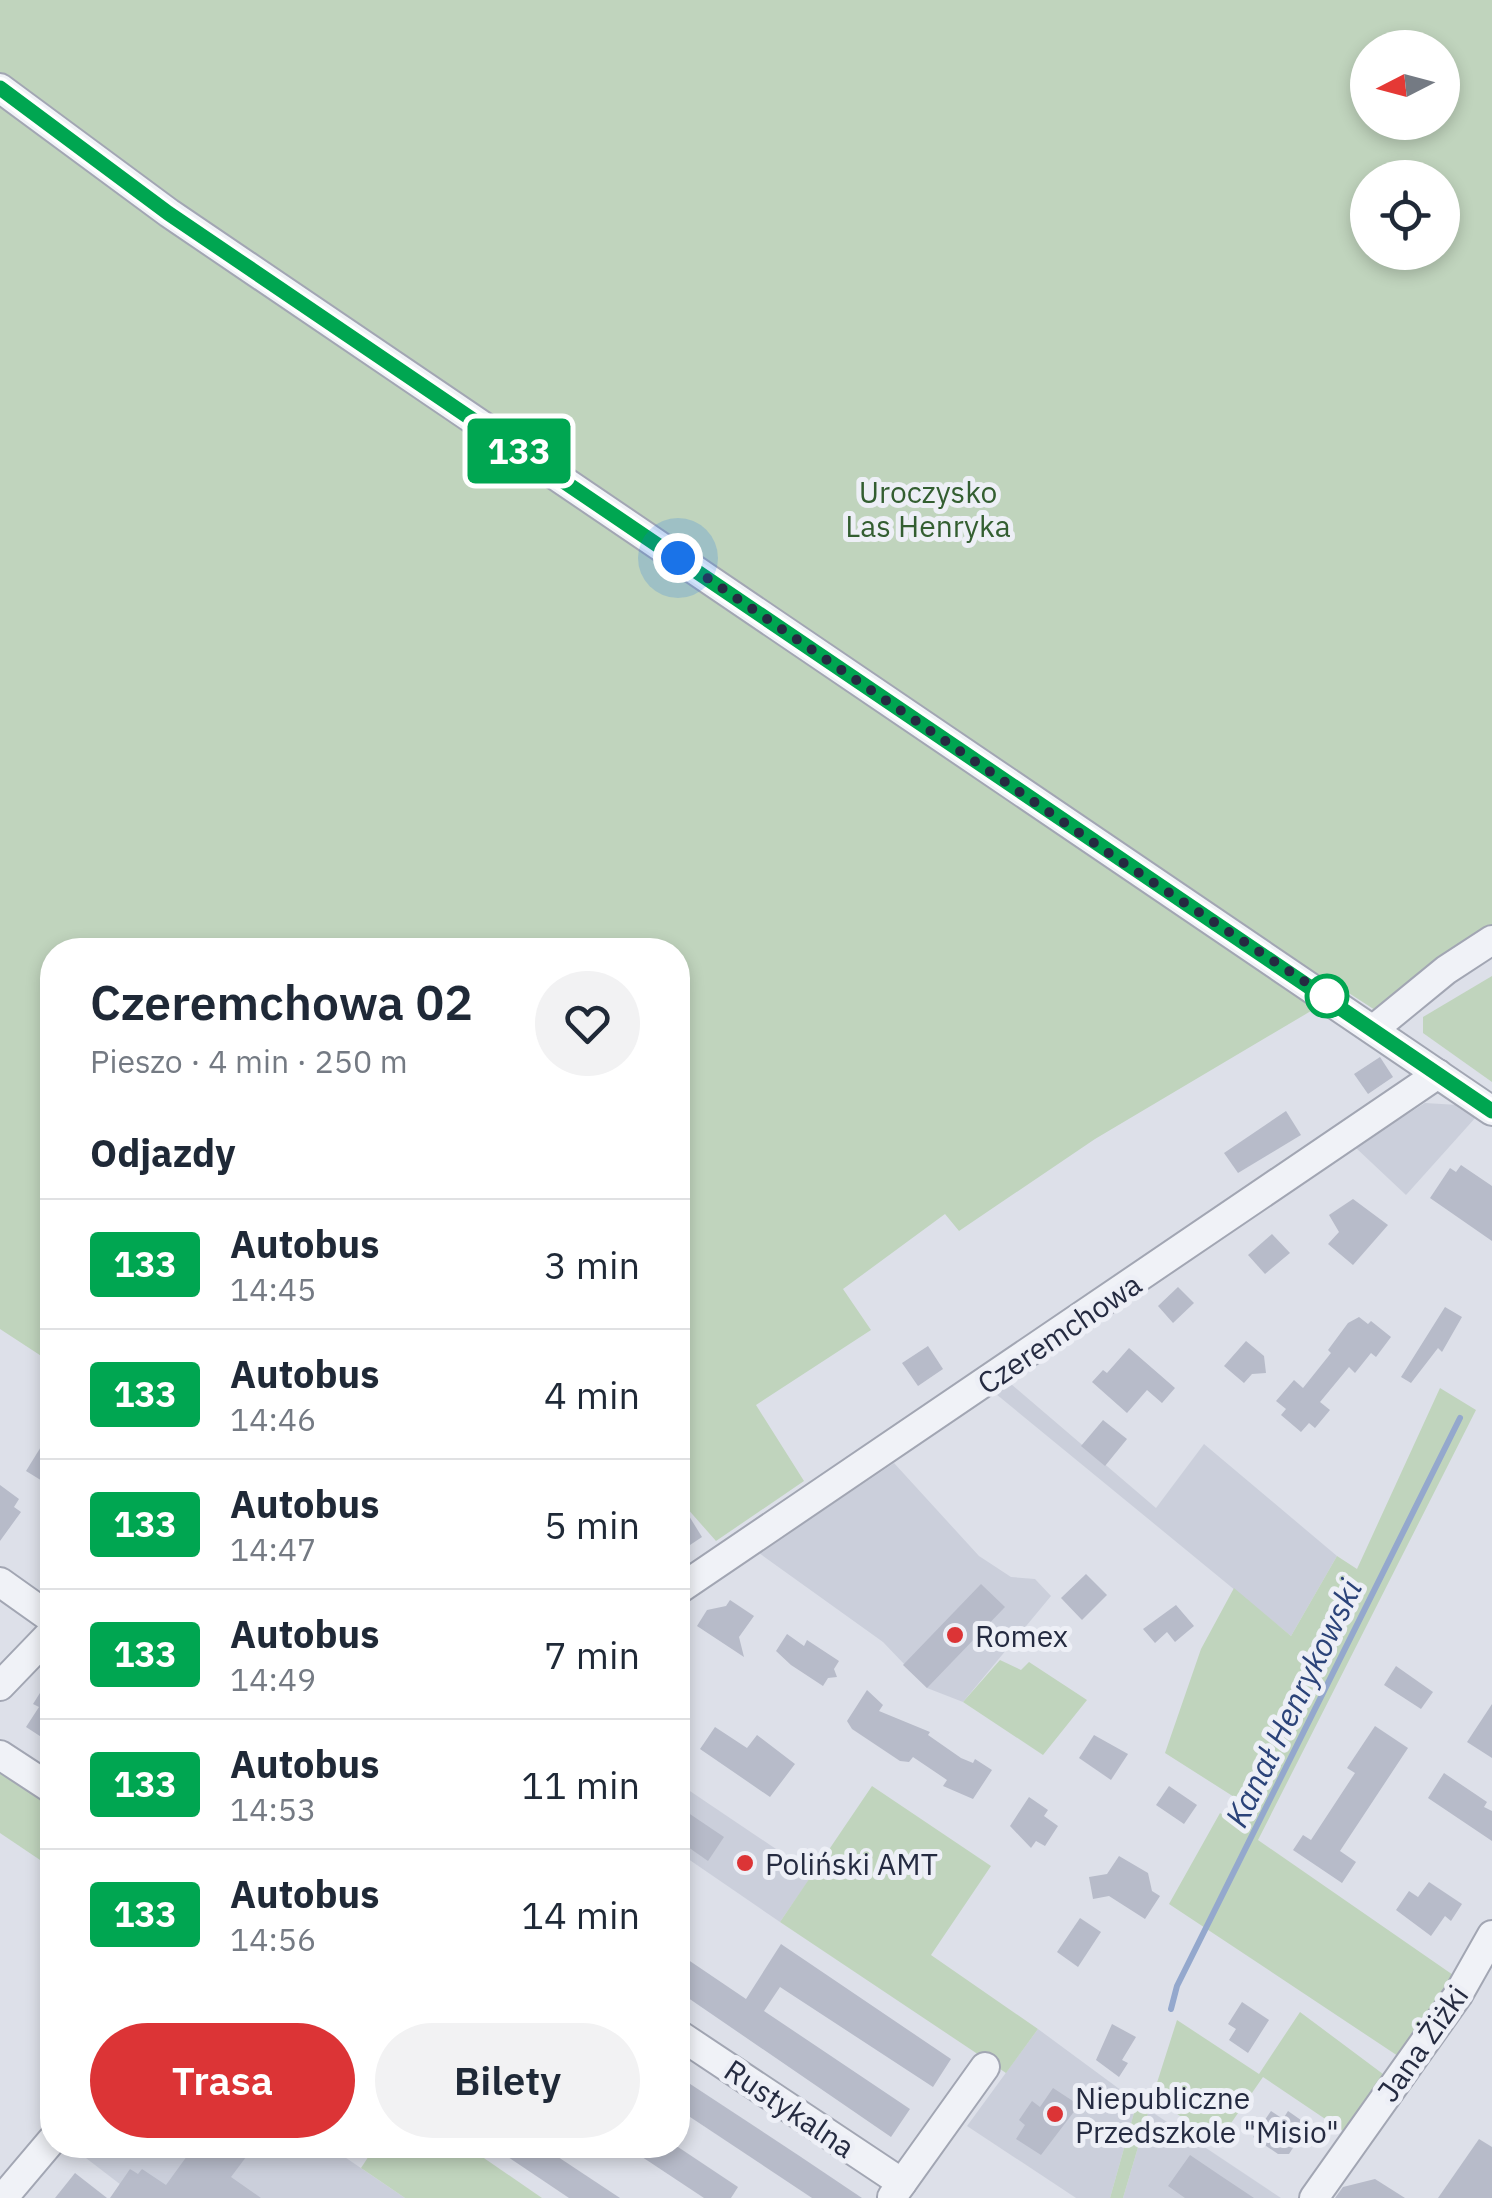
<!DOCTYPE html>
<html lang="pl">
<meta charset="utf-8">
<style>
body{margin:0;font-family:"IBM Plex Sans",sans-serif;background:#f2f2f3;color:#1f2937;height:100vh;display:flex;flex-direction:column;font-size:38px;white-space:nowrap}
*{box-sizing:border-box;margin:0}
p{font-size:32px;color:#747a83}
.icon{flex:none;width:55px;height:55px;fill:none;stroke:currentColor;stroke-width:2;stroke-linecap:round;stroke-linejoin:round}
.map{position:relative;flex:1;overflow:hidden}
.drawer{position:absolute;left:40px;top:938px;width:650px;height:1220px;display:flex;flex-direction:column;background:#fff;border-radius:40px;box-shadow:0 5px 15px #0003}
.drawer>*{flex:none}
.badge{padding:0 20px;border-radius:8px;font-size:35px;line-height:65px}
.needle{width:65px;rotate:264deg}
.fabs{position:absolute;left:1350px;top:30px;display:grid;gap:20px}
.fabs a{display:grid;place-items:center;width:110px;height:110px;border-radius:50%;background:#fff;box-shadow:0 5px 15px #0003;font-size:50px}
.you{position:absolute;width:50px;height:50px;margin:-25px;border:8px solid #fff;border-radius:50%;background:#1a73e8;box-shadow:0 0 0 15px #1a73e833}
.map>.badge{position:absolute;translate:-50% -50%;box-shadow:0 0 0 5px #fff}
h2{padding:0 50px;font-size:38px;line-height:90px}
.round{display:grid;place-items:center;flex:none;width:105px;height:105px;border-radius:52px;background:#f2f2f3}
.summary{display:flex;align-items:center;justify-content:space-between;height:170px;padding:0 50px}
h1{font-size:48px;font-weight:600;line-height:75px}
.primary-button{display:flex;gap:20px;margin-top:auto;padding:20px 50px}
.primary-button a{flex:1;height:115px;border-radius:60px;background:#dc3436;color:#fff;font-size:40px;font-weight:600;line-height:115px;text-align:center}
.primary-button a+a{background:#f2f2f3;color:#1f2937}
ul{padding:0;list-style:none}
li{display:flex;align-items:center;gap:30px;height:130px;padding:0 50px;border-top:2px solid #e0e1e3}
li div{flex:1}
li b{display:block;font-size:38px}
li em{font-style:normal}
li .badge{min-width:110px;font-weight:700;text-align:center}
.map>svg:first-child{display:block}
</style>
<div class="map">
<svg width="1492" height="2198" viewBox="0 0 1492 2198">
<rect width="100%" height="100%" fill="#dde0e9"/>
<!-- built -->
<g fill="#cbcfdb">
<path d="M1425,1103l33,2 18,12 -70,78 -51,-48z"/>
<path d="M1011,1384l145,124 48,-64 133,112 -46,80 -295,-242z"/>
<path d="M894,1463l85,93 32,21 24,2 16,17 -88,106 -36,-14 -44,-46 -124,-89z"/>
<path d="M678,1783l135,91 -33,48 -102,-70z"/>
<path d="M1038,2029l99,73 -27,96h-34l-109,-72z"/>
<path d="M1149,2110l132,88h-158z"/>
<path d="M69,2145h258l78,53h-267z"/>
</g>
<!-- green -->
<g fill="#c0d4bd" fill-rule="evenodd">
<path d="M0,0h1492v926l-117,84 -54,-35 -5,33 -221,131 -136,92 -14,-17 -102,75 28,41 -115,75 48,76 -88,60 -38,-43v-548h-626v413l-52,-34zM1368,48h74v74h-74zM1368,178h74v74h-74z"/>
<path d="M1492,976v106l-69,-49v-16z"/>
<path d="M1440,1388l36,22 -218,430 198,137 -58,79 -229,-152 51,-91 24,15 9,-19 -88,-56 36,-104 33,-61 57,48 46,-80 20,13z"/>
<path d="M1000,1660l21,10 8,-8 58,38 -44,55 -80,-53z"/>
<path d="M0,1768l52,35v53l-6,8 -46,-31z"/>
<path d="M872,1786l119,80 -60,89 107,74 -32,44 -226,-151z"/>
<path d="M1300,2012l87,65 -38,58 -86,-58 -45,65 -51,-35 -12,-18 22,-69 82,54z"/>
<path d="M1137,2102l12,8 -26,88h-13z"/>
<path d="M376,2145h89l77,53h-137l-44,-30z"/>
</g>
<g fill="none" stroke-linecap="round" stroke-linejoin="round">
<!-- stream -->
<path stroke="#94a8cd" stroke-width="6" d="M1171,2009l6,-23 283,-568"/>
</g>
<!-- building -->
<g fill="#b7bbc9">
<path d="M1380,1057l13,20 -25,17 -14,-20z"/>
<path d="M1286,1111l15,24 -63,38 -14,-20z"/>
<path d="M1461,1165l31,21v55l-62,-43 20,-30 6,4z"/>
<path d="M1353,1199l35,26 -35,40 -25,-21 11,-12 -10,-17z"/>
<path d="M1272,1234l18,19 -25,21 -17,-19z"/>
<path d="M1178,1287l16,16 -21,20 -15,-17z"/>
<path d="M1445,1307l17,10 -20,35 -4,-4 -27,35 -10,-6z"/>
<path d="M1359,1317l9,7 3,-3 20,16 -15,20 -5,-4 -16,20 -6,-6 -29,35 10,8 -15,18 -6,-5 -8,9 -20,-17 5,-6 -10,-8 18,-21 9,8 28,-35 -3,-3 20,-27z"/>
<path d="M1246,1341l18,15 2,17 -14,1 -8,9 -20,-17z"/>
<path d="M928,1346l15,23 -25,17 -16,-23z"/>
<path d="M1129,1348l46,40 -13,15 -15,-13 -20,23 -35,-31 11,-12 4,3z"/>
<path d="M1103,1420l24,19 -22,27 -24,-20z"/>
<path d="M52,1429v58l-26,-16z"/>
<path d="M0,1485l19,14 -5,8 7,5 -21,29z"/>
<path d="M689,1516l13,21 -24,16v-30z"/>
<path d="M1086,1574l21,21 -25,25 -21,-22z"/>
<path d="M981,1584l24,23 -78,81 -24,-23z"/>
<path d="M730,1600l24,16 -15,21 5,20 -47,-31 10,-16 19,-4z"/>
<path d="M1176,1605l18,21 -19,16 -8,-10 -12,11 -12,-14z"/>
<path d="M787,1634l17,12 3,-6 32,21 -5,8 3,8 -9,1 -5,8 -32,-21 -15,-14z"/>
<path d="M1396,1666l37,26 -12,17 -37,-24z"/>
<path d="M52,1674v59l-6,7 -20,-13 13,-20 -6,-3z"/>
<path d="M867,1690l16,15 -4,6 51,21 -2,3 33,23 12,5 2,-4 17,11 -19,29 -30,-13 4,-6 -34,-23 -4,5 -9,-1 -48,-32 -5,-8z"/>
<path d="M1492,1704v54l-25,-16z"/>
<path d="M1375,1726l33,22 -68,103 16,11 -14,21 -49,-33 10,-15 8,5 44,-67 -8,-5z"/>
<path d="M715,1727l32,21 10,-13 38,29 -25,33 -70,-48z"/>
<path d="M1094,1735l34,19 -17,26 -32,-22z"/>
<path d="M1444,1773l43,29 -3,5 8,4v30l-64,-43z"/>
<path d="M1169,1786l28,19 -13,19 -28,-19z"/>
<path d="M1029,1797l19,13 -4,6 14,10 -13,20 -9,-5 -5,7 -21,-22z"/>
<path d="M678,1806l46,31 -16,24 -30,-21z"/>
<path d="M1119,1856l29,17 4,18 8,5 -15,23 -36,-23 -16,3 -4,-22 18,-3z"/>
<path d="M1429,1882l33,22 -11,17 -6,-5 -14,20 -35,-26 13,-19 9,6z"/>
<path d="M1080,1918l21,14 -23,35 -21,-15z"/>
<path d="M781,1944l170,115 -18,28 -153,-100 -16,24 146,98 -19,28 -213,-146v-38l68,46z"/>
<path d="M1242,2002l27,18 -21,33 -19,-13 7,-11 -8,-5z"/>
<path d="M1112,2024l24,13 -14,23 6,3 -9,14 -23,-17z"/>
<path d="M678,2076l120,79 64,43h-50l-134,-89z"/>
<path d="M1053,2088l26,17 -38,50 -25,-16 9,-14 -6,-5 13,-19 8,6z"/>
<path d="M1271,2111l12,8 5,-8 20,14 -19,29h-11l-25,-17z"/>
<path d="M1479,2139l13,8v51h-54z"/>
<path d="M195,2145h60l-24,32 30,21h-151l20,-29 8,5 4,-5 24,16z"/>
<path d="M490,2145h50l80,53h-51z"/>
<path d="M624,2145h51l63,42 -7,11h-27z"/>
<path d="M1190,2155l31,21 33,22h-69l-17,-12z"/>
<path d="M75,2173l32,25h-52z"/>
<path d="M1375,2179l30,19h-70l8,-11z"/>
</g>
<g fill="none" stroke-linecap="round" stroke-linejoin="round">
<!-- minor casing -->
<g stroke="#a2a6b3" stroke-width="32">
<g id="minor">
<path d="M0,88l169,125 1323,898"/>
<path d="M1374,1029l72,-59 46,-30"/>
<path d="M0,1582l52,37"/>
<path d="M678,1590l760,-516"/>
<path d="M0,1686l52,-54"/>
<path d="M0,1755l52,34"/>
<path d="M678,2034l224,149"/>
<path d="M892,2197l93,-130"/>
<path d="M3,2198l49,-58"/>
<path d="M1314,2198l144,-203 34,-60"/>
</g>
</g>
<!-- minor -->
<use href="#minor" stroke="#f0f2f7" stroke-width="28"/>
</g>
<g fill="none" stroke-linecap="round" stroke-linejoin="round">
<!-- line casing -->
<g stroke="#fff" stroke-width="22">
<path id="line" d="M0,88l168,125 1324,898"/>
</g>
<!-- line -->
<use href="#line" stroke="#00a651" stroke-width="15"/>
<!-- walk -->
<path stroke="#252b41" stroke-width="10" stroke-dasharray="0 18" d="M678,558l438,300 211,138"/>
</g>
<!-- markers -->
<circle fill="#fff" stroke="#00a651" stroke-width="5" cx="1327" cy="996" r="20"/>
<g fill="#dc3436" stroke="#edeff6" stroke-width="4">
<circle cx="955" cy="1635" r="10"/>
<circle cx="745" cy="1863" r="10"/>
<circle cx="1055" cy="2114" r="10"/>
</g>
<g text-anchor="middle" dominant-baseline="central" stroke-width="10" stroke-linejoin="round" paint-order="stroke">
<!-- park labels -->
<g font-size="30" fill="#335e31" stroke="#edeff6">
<text x="928" y="491">Uroczysko<tspan x="928" dy="34">Las Henryka</tspan></text>
</g>
<!-- street labels -->
<g font-size="30" fill="#252b41" stroke="#edeff6">
<text transform="translate(1059 1333) rotate(-34)">Czeremchowa</text>
<text transform="translate(1422 2043) rotate(-55)">Jana Żiżki</text>
<text transform="translate(790 2108) rotate(34)">Rustykalna</text>
</g>
<!-- poi labels -->
<g font-size="30" fill="#252b41" stroke="#edeff6" text-anchor="start">
<text x="975" y="1635">Romex</text>
<text x="765" y="1863">Poliński AMT</text>
<text x="1075" y="2097">Niepubliczne<tspan x="1075" dy="34">Przedszkole "Misio"</tspan></text>
</g>
<!-- water labels -->
<g font-size="32" font-style="italic" fill="#2b4379" stroke="#edeff6">
<text transform="translate(1293 1703) rotate(-64)">Kanał Henrykowski</text>
</g>
</g>
</svg>
<div class="fabs">
<a><svg class="needle" viewBox="-14 -14 28 28"><path d="M0-13l5 13h-10z" fill="#e53935"/><path d="M0 13l5-13h-10z" fill="#747a83"/></svg></a>
<a><svg class="icon" aria-label="locate" viewBox="0 0 24 24"><circle cx="12" cy="12" r="6"/><path d="M12 2v4M12 18v4M2 12h4M18 12h4"/></svg></a>
</div>
<div class="you" style="left:678px;top:558px"></div>
<b class="badge" style="left:519px;top:451px;background:#00a651;color:#fff">133</b>
<section class="drawer">
<div class="summary"><div><h1>Czeremchowa 02</h1><p>Pieszo · 4 min · 250 m</p></div><a class="round"><svg class="icon" aria-label="heart" viewBox="0 0 24 24"><path d="M12 20l-8-8c-3-5 5-10 8-4 3-6 11-1 8 4z"/></svg></a></div>
<h2>Odjazdy</h2>
<ul>
<li><span class="badge" style="background:#00a651;color:#fff">133</span><div><b>Autobus</b><p>14:45</p></div><em>3 min</em></li>
<li><span class="badge" style="background:#00a651;color:#fff">133</span><div><b>Autobus</b><p>14:46</p></div><em>4 min</em></li>
<li><span class="badge" style="background:#00a651;color:#fff">133</span><div><b>Autobus</b><p>14:47</p></div><em>5 min</em></li>
<li><span class="badge" style="background:#00a651;color:#fff">133</span><div><b>Autobus</b><p>14:49</p></div><em>7 min</em></li>
<li><span class="badge" style="background:#00a651;color:#fff">133</span><div><b>Autobus</b><p>14:53</p></div><em>11 min</em></li>
<li><span class="badge" style="background:#00a651;color:#fff">133</span><div><b>Autobus</b><p>14:56</p></div><em>14 min</em></li>
</ul>
<div class="primary-button"><a>Trasa</a><a>Bilety</a></div>
</section>
</div>
